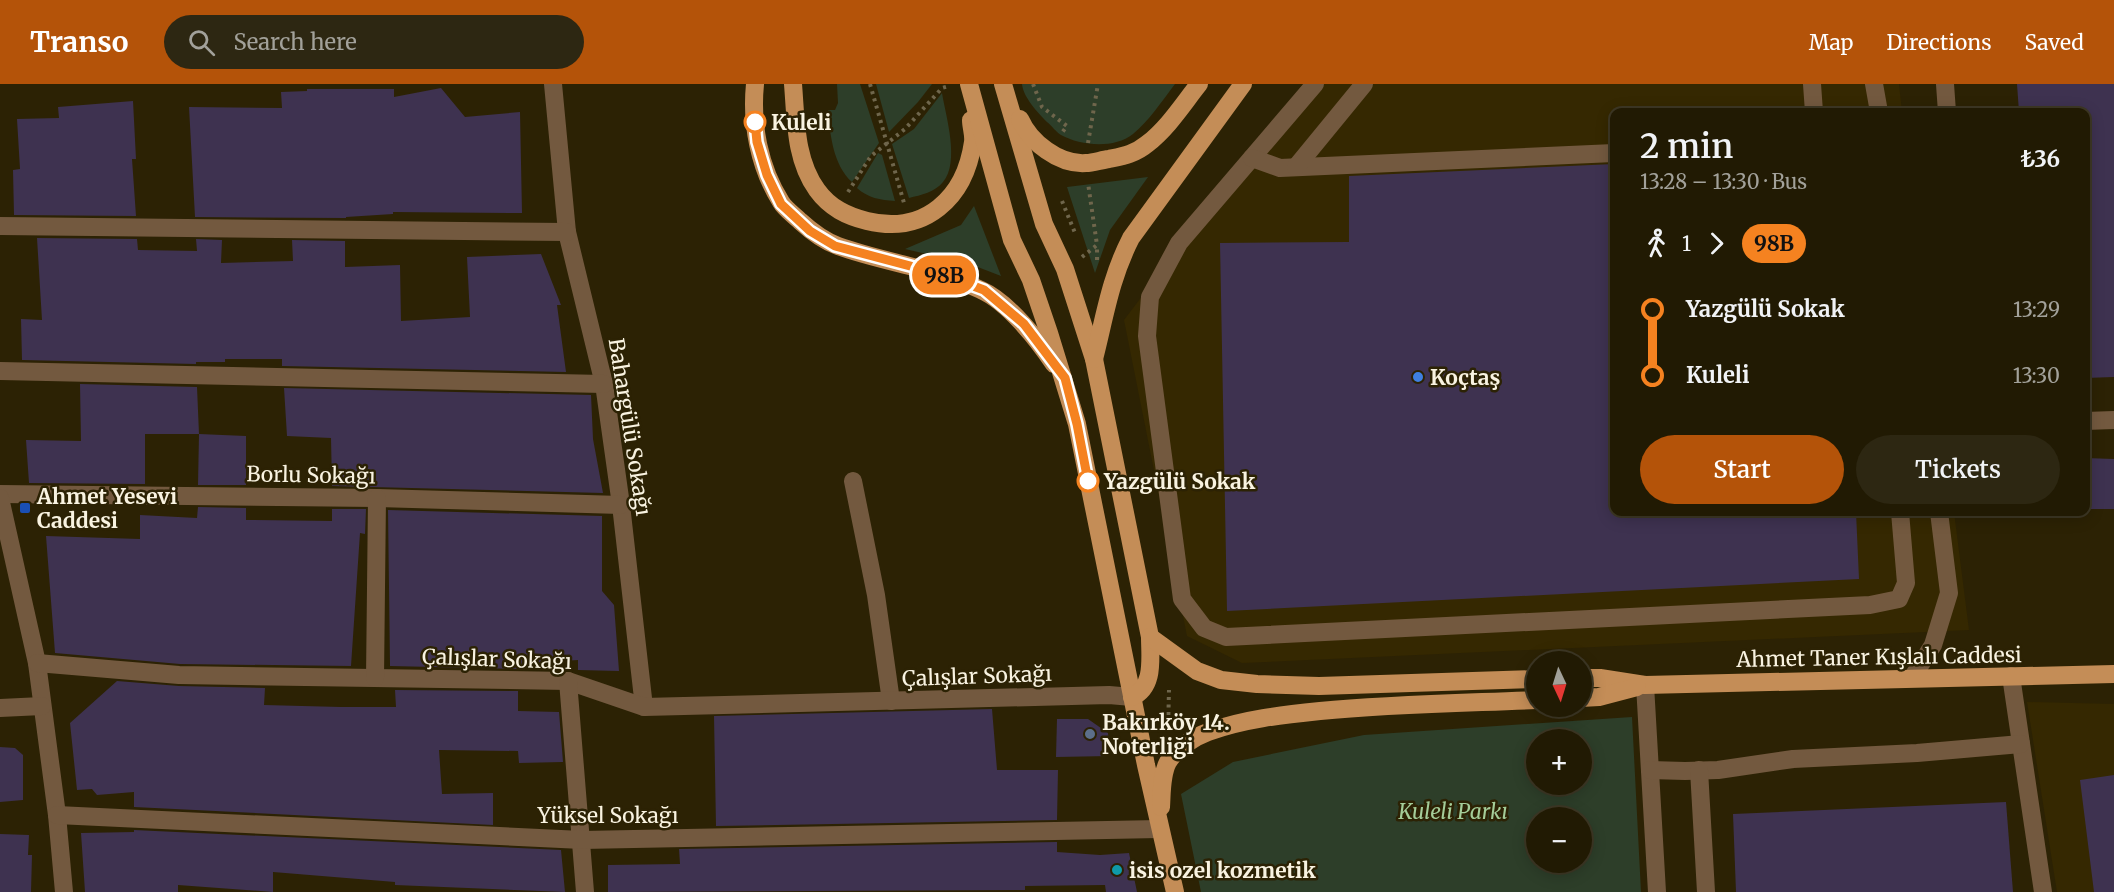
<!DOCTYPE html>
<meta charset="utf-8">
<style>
body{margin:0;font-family:Merriweather,serif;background:#2d2712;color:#f1f3f6;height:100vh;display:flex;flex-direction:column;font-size:22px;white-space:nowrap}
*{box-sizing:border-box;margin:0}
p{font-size:20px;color:#a2a19a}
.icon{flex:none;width:33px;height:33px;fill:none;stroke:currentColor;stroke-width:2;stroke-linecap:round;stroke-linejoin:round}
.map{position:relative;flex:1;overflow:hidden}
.panel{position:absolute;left:1610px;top:24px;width:480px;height:408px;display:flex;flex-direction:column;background:#211a03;border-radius:12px;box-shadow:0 3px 15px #0003,0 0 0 2px #3e3825}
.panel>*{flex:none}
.badge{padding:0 12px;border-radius:20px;font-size:21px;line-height:39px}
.needle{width:39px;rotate:176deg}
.fabs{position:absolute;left:1526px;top:567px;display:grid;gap:12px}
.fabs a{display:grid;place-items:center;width:66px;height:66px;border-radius:50%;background:#211a03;box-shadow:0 3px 15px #0003,0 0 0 2px #3e3825;font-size:30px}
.map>.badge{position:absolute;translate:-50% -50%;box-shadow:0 0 0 3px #fff}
.legs{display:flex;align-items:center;gap:9px;height:66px;padding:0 30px;font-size:20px}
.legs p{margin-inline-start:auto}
.overview{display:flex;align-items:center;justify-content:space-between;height:102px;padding:0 30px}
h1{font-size:33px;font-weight:600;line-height:45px}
.action{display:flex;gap:12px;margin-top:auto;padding:12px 30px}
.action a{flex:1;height:69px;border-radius:36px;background:#b45309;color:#fff;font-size:24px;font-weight:600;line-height:69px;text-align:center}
.action a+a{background:#2d2712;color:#f1f3f6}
ul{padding:0 30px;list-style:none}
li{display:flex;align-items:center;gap:21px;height:66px;font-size:22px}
li i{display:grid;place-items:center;width:9px;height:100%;margin:0 8px;background:currentColor}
li i::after{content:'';width:15px;height:15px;margin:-8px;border:4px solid;border-radius:50%;background:#211a03}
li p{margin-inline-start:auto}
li:first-child i{background:linear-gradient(#0000 50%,currentColor 0)}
li:last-child i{background:linear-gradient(currentColor 50%,#0000 0)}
header{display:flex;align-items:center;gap:36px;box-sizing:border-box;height:84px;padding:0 30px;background:#b45309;color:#fff}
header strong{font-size:28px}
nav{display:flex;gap:33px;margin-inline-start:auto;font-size:21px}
.search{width:420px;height:54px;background:#2d2712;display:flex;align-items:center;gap:15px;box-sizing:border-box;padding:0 21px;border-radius:33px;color:#a2a19a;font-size:22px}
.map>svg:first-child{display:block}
</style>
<header>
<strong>Transo</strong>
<div class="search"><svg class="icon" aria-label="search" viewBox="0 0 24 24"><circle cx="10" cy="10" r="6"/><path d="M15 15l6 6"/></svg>Search here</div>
<nav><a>Map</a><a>Directions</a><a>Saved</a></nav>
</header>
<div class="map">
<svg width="2114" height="808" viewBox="0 0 2114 808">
<rect width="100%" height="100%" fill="#2c2204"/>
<!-- built -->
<g fill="#352801">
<path d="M1303,0h596l3,28h-288v400h340l15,118 -727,33 -55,-27 -63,-316z"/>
<path d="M2027,618l87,2v188h-57z"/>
</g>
<!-- green -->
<g fill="#2d3e29" fill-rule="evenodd">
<path d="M837,0h23l19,59 -27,39c-19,-17 -22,-48 -24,-72h7l3,-7z"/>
<path d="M876,0h56l-14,18 -29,30z"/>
<path d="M1022,0h153c-13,17 -26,37 -42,50 -19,15 -52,12 -72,1 -5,-3 -9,-9 -14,-13 -9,-9 -24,-25 -25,-38z"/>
<path d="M942,9c4,24 18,69 1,89 -8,10 -22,13 -34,16l-17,-54 22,-15z"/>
<path d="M878,69l4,2 13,46c-15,-1 -27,-3 -38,-13z"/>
<path d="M1148,93l-38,53 -15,43 -28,-86z"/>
<path d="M974,122l27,70 -31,-12 -65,-15 56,-24z"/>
<path d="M1632,633l9,175h-440l-20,-98 52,-32 131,-27zM1536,656h45v44h-45zM1536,734h45v44h-45z"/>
</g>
<!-- building -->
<g fill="#3e3250">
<path d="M2017,0h97v293l-29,1v-266h-66z"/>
<path d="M441,4l24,29 55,-5 2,101 -129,-1v2l-47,3v1l-151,-1 -6,-110 93,1 -1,-16 26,-1v-2h87v8z"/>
<path d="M133,17l3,58h-4l4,57 -122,-1 -1,-45 7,-1 -3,-50 42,-1 -1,-11z"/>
<path d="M1614,80v348h242l3,67 -632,32 -7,-368 129,-1v-66z"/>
<path d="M37,154l100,1 1,11 59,1 -1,-12 26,1 -1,23 72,-2 -1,-21 53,1v26l55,-2 1,56 69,-4 -3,-60 74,-3 20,51h-4l9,67 -284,-6v-7h-57v3h-29v2l-174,-4 -1,-41 21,1z"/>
<path d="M80,300l117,3 2,47h-54v50l-116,-1 -3,-43 55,1z"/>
<path d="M284,304l307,7 2,44 10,54 -271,-7 -1,-48 -44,-2z"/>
<path d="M199,350l47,2v49h-48z"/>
<path d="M2085,374l29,1v50h-29z"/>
<path d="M198,423l48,1v12l86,1v-12h34l-1,25 -5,-1 -9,133 -171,-2 -125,-11 -9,-117 94,3v-24l57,3z"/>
<path d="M388,426l214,6v75l12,14 5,66 -41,-1v-10l-60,4v5l-128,-3z"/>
<path d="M117,597l62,5 86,2 -1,17 77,2h55l-1,-17 123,1v20l41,1 4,50 -44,1 -1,-12 -79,-1 3,44 51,-1v32l-359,-18v-15l-37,3 -5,-6 -15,1 -7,-67z"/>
<path d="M992,625l5,61h61l-1,50 -341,6 -2,-110z"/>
<path d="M1057,635h31l20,14 2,23 -54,1z"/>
<path d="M0,663l15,1 8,7v45l-23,2z"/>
<path d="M2114,691v117h-20l-14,-112z"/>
<path d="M2006,718l7,90h-277l-3,-78z"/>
<path d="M134,746l427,20 4,42 -170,-7v-3l-122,-10v20l-95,-7v7h-93l-4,-59 53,-1z"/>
<path d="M0,750l29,1 -1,20h4l-1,37h-31z"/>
<path d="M1057,758v10l43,3 29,-2 8,39h-31l-1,-7 -80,1v4l-417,2v-27l72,-1 -1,-15z"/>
</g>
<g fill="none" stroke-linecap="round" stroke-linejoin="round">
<!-- path -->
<g stroke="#6f664c" stroke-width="4" stroke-dasharray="3 4.5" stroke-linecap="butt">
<path d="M870,0l34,119"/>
<path d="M1033,0l9,23 25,19 -6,8"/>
<path d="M1088,59l10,-59"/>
<path d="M848,108l23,-36 34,-27 37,-41 7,-2"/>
<path d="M1062,117l13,32"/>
<path d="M1082,173l15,-12 -9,-62"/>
<path d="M1097,176v-15"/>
<path d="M1168,646l1,-40"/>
</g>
<!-- minor -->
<g stroke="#73593f" stroke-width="18">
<path d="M553,0l14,148 37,152 17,121 23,202"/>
<path d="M1315,0l-136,159 -29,54 -3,39 35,263 22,29 22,9 644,-32 29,-6 7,-16 -6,-71"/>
<path d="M1812,0l2,28"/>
<path d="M1874,0l5,28"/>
<path d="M1945,0l2,28"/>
<path d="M1252,74l28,10 334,-15"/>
<path d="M1296,83l68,-83"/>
<path d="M0,142l567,6"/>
<path d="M0,287l604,13"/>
<path d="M2085,337l29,-1"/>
<path d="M853,397l23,114 15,106"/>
<path d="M0,410l377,4 244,7"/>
<path d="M0,414l37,165 20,152 7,77"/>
<path d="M37,579l142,12 389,6 76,26 465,-12 23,2"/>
<path d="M2011,592l32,216"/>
<path d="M375,594l2,-180"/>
<path d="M1912,594l21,-33 16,-52 -10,-81"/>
<path d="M568,597l17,211"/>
<path d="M1645,601l12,207"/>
<path d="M0,624l42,-2"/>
<path d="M1650,686l35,1 33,-1 75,-11 124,-6 104,-9"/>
<path d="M1699,686l7,122"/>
<path d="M57,731l525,25 577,-11"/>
</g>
<!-- major -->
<g stroke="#c48d57" stroke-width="18">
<path d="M755,0c-4,40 4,83 26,118 4,7 13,13 19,19 11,10 24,20 38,25 47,17 98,22 143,44 27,12 57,50 73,74"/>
<path d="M793,0c3,36 2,76 24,106 13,18 30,26 50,31 58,14 98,-23 106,-79 1,-7 -2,-15 -2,-22"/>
<path d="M969,0l43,156 19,40 18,53 28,91 69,341 29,127"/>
<path d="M1003,0l41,140 21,45 29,90 56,278c0,21 5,50 -18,60"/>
<path d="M1020,35c10,23 39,46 66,44 7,0 15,-3 23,-4 14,-3 26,-5 38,-15 21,-16 36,-40 52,-60"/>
<path d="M1094,275c11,-43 16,-80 37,-121l112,-154"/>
<path d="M1150,553l47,34 24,9 36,4 62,2 217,-7"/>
<path d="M1581,594h19l45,7 469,-11"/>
<path d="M1581,614l18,-1 38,-10"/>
<path d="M1161,723c1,-14 0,-32 7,-45 8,-13 26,-25 40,-30 36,-13 74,-17 112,-21 72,-7 144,-8 216,-11"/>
</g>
</g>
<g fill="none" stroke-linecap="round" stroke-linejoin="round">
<!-- line-1 casing -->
<g stroke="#fff" stroke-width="14">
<path id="line-1" d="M755,38l2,20 10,33 14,29 29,27 25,15 109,29 40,15 40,34 41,54 12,46 11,57"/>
</g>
<!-- line-1 -->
<use href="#line-1" stroke="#f58220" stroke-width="9"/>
</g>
<!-- markers -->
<g fill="#fff" stroke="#f58220" stroke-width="3">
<circle cx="755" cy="38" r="10"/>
<circle cx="1088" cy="397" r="10"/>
</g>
<circle fill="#3f7fe0" stroke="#2c2204" stroke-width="2" cx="1418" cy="293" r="6"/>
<rect fill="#1a4fb4" stroke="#2c2204" stroke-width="2" x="19" y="418" width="12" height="12" rx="3"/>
<circle fill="#5c6f8a" stroke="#2c2204" stroke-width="2" cx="1090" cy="650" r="6"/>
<circle fill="#0f9aa8" stroke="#2c2204" stroke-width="2" cx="1117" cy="786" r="6"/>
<g text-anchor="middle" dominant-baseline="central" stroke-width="5" stroke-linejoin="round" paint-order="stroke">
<!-- stop labels -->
<g font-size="21" font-weight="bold" fill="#f9f3e1" stroke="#2c2204" text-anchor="start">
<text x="771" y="38">Kuleli</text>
<text x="1104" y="397">Yazgülü Sokak</text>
</g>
<!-- poi labels -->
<g font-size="21" font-weight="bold" fill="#f9f3e1" stroke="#2c2204" text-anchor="start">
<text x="1430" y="293">Koçtaş</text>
<text x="37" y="412">Ahmet Yesevi<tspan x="37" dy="24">Caddesi</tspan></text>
<text x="1102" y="638">Bakırköy 14.<tspan x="1102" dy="24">Noterliği</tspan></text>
<text x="1129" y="786">isis ozel kozmetik</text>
</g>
<!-- street labels -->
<g font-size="21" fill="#f9f3e1" stroke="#2c2204">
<text transform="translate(630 343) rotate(81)">Bahargülü Sokağı</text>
<text transform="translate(311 391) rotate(1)">Borlu Sokağı</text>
<text transform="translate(1879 573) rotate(-1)">Ahmet Taner Kışlalı Caddesi</text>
<text transform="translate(497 575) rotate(2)">Çalışlar Sokağı</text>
<text transform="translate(977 592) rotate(-2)">Çalışlar Sokağı</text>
<text x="608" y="731">Yüksel Sokağı</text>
</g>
<!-- park labels -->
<g font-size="21" font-style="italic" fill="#a4cd99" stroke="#2c2204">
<text x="1453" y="727">Kuleli Parkı</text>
</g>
</g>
</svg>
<div class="fabs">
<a><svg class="needle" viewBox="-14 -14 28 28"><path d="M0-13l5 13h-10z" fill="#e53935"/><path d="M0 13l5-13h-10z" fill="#a2a19a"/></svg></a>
<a>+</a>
<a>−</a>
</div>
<b class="badge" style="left:944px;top:191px;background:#f58220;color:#111">98B</b>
<section class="panel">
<div class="overview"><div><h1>2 min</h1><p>13:28 – 13:30 · Bus</p></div><b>₺36</b></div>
<div class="legs"><svg class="icon" aria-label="walk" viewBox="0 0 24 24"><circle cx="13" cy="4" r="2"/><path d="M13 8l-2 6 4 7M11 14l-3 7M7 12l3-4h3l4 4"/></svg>1<svg class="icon" aria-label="forward" viewBox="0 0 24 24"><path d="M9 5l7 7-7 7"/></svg><b class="badge" style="background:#f58220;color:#111">98B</b></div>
<ul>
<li><i style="color:#f58220"></i><b>Yazgülü Sokak</b><p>13:29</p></li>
<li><i style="color:#f58220"></i><b>Kuleli</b><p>13:30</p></li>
</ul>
<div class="action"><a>Start</a><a>Tickets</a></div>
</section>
</div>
